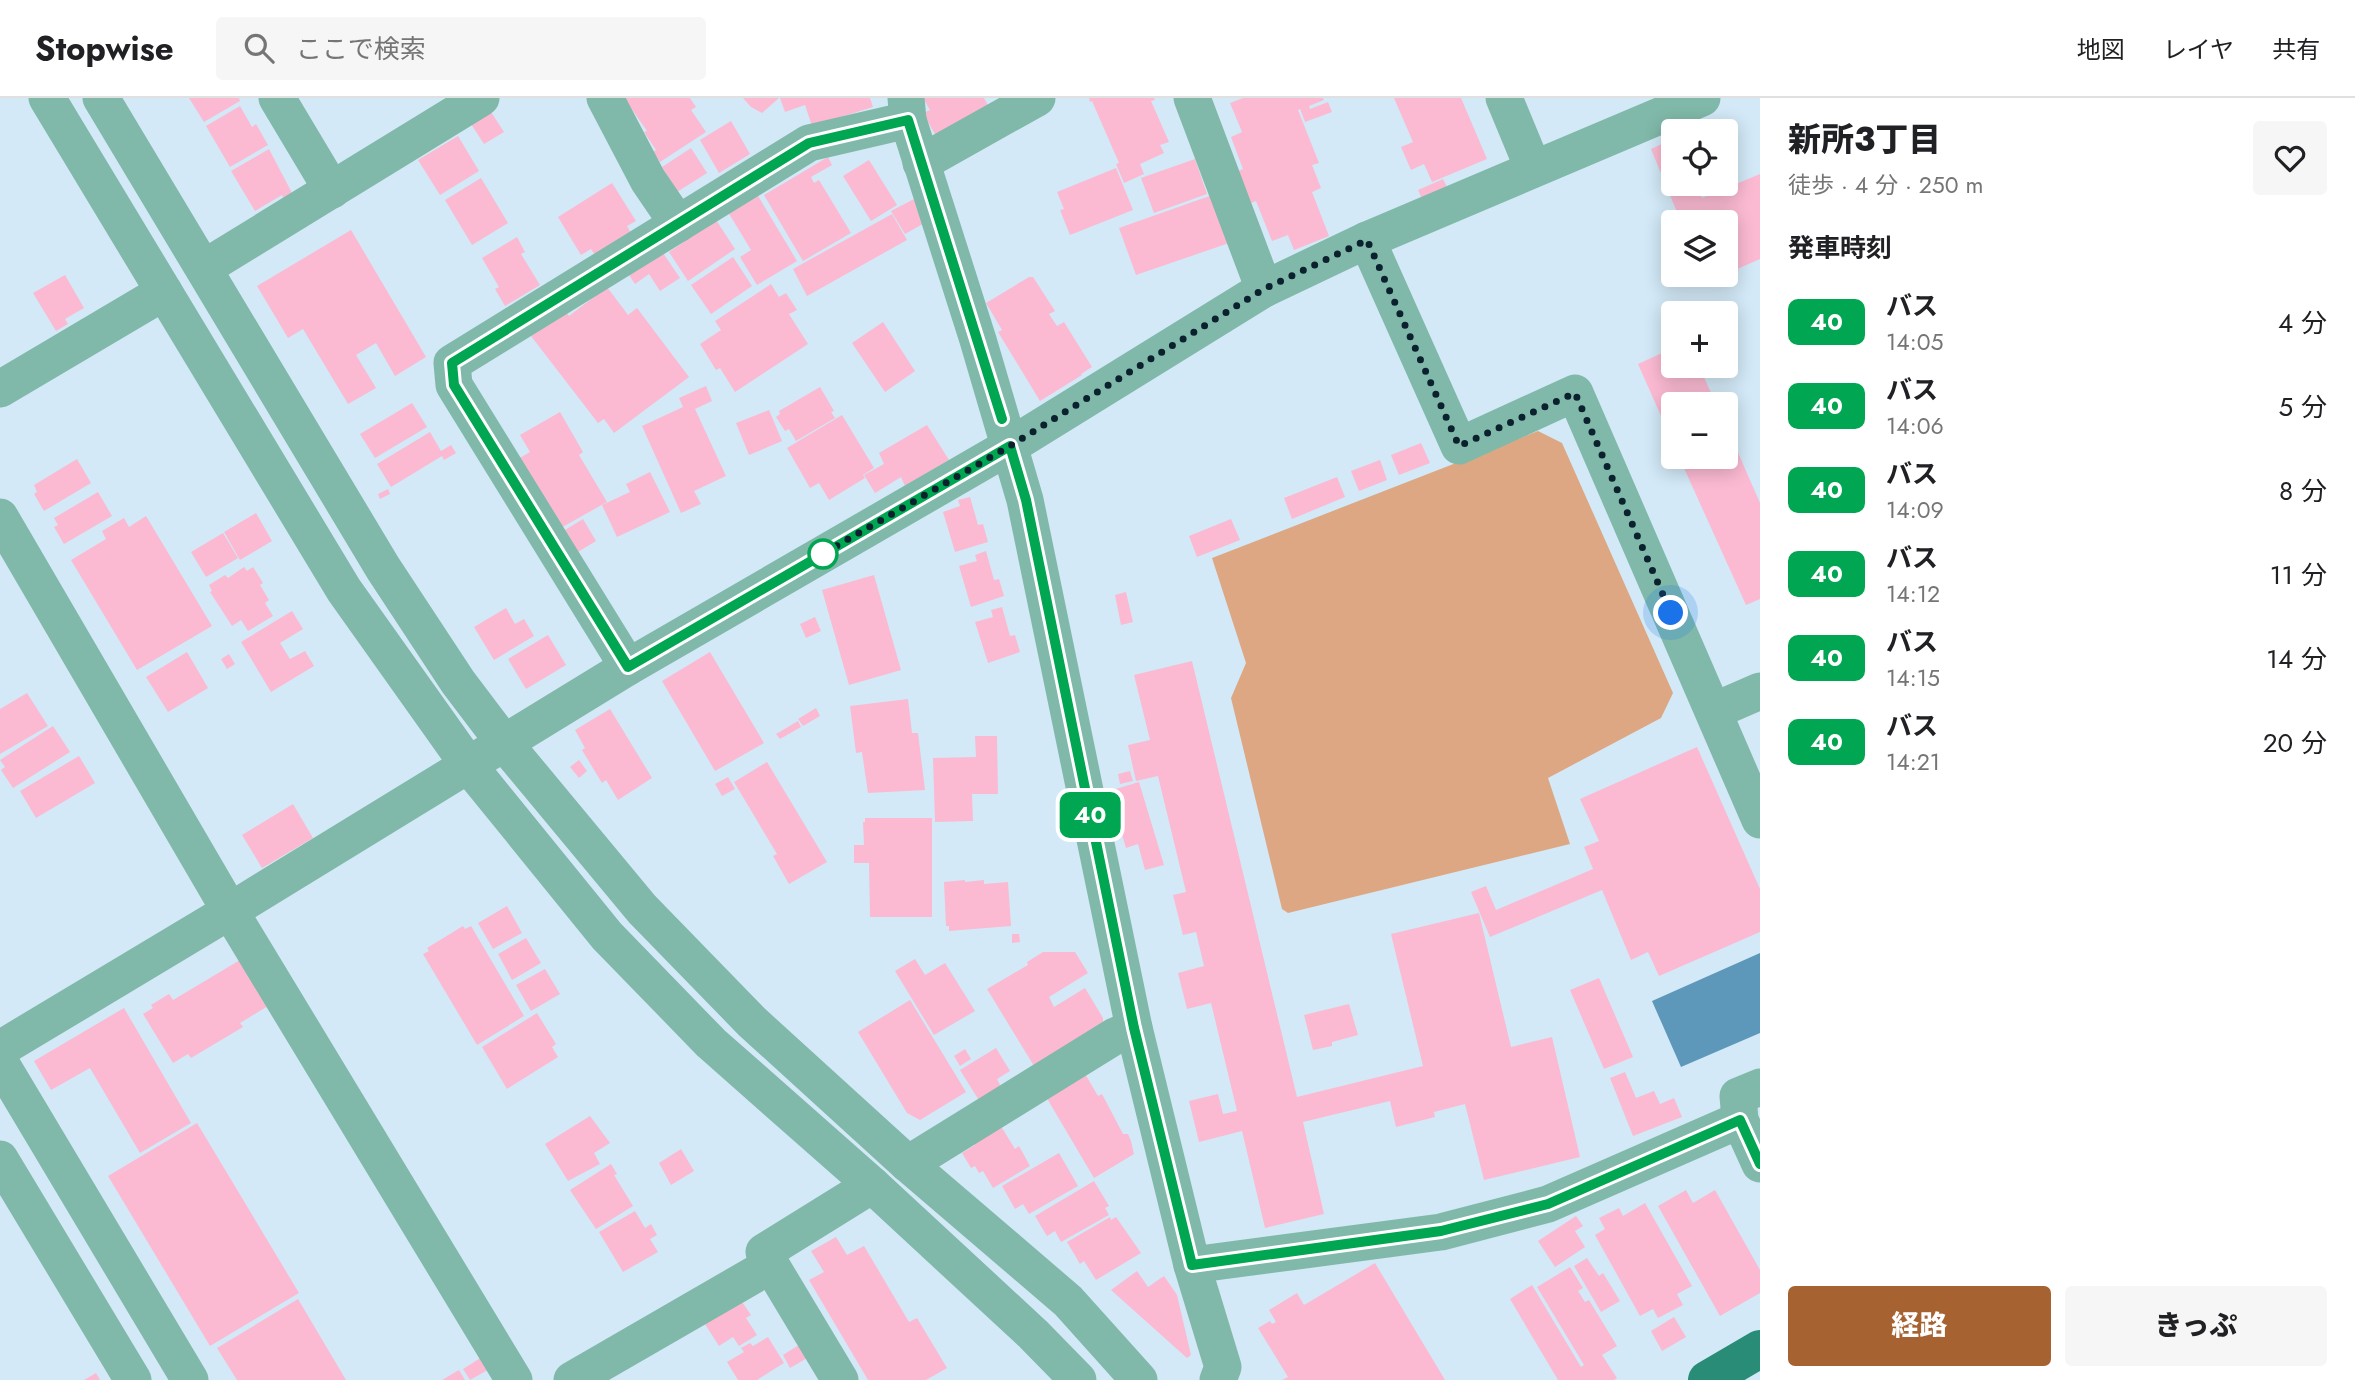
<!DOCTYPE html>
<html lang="ja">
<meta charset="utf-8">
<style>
body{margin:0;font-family:Jost,"Noto Sans JP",sans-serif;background:#f6f6f6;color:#202124;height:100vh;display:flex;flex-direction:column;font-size:26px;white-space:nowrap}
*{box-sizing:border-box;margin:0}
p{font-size:23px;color:#757577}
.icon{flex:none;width:38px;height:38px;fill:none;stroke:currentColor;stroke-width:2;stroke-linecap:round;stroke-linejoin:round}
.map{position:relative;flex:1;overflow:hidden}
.side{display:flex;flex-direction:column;background:#fff;width:595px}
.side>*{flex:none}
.badge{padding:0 14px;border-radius:10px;font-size:24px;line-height:46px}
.tools{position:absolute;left:1661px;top:21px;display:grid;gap:14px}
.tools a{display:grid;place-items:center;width:77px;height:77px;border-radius:7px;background:#fff;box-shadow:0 4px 18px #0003;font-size:35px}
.you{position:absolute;width:35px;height:35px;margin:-18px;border:5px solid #fff;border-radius:50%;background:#1a73e8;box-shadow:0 0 0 10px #1a73e833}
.map>.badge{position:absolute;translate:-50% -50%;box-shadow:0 0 0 4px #fff}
h2{padding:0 28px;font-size:26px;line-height:63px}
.round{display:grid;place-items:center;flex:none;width:74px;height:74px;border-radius:7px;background:#f6f6f6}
.headline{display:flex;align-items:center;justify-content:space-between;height:119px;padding:0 28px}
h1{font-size:33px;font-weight:800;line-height:52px}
.action{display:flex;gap:14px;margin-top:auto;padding:14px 28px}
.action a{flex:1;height:80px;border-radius:7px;background:#a66331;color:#fff;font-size:28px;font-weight:800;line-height:80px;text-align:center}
.action a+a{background:#f6f6f6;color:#202124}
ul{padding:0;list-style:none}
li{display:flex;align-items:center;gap:21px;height:84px;padding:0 28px}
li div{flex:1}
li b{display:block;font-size:26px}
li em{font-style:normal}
li .badge{min-width:77px;font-weight:700;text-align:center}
header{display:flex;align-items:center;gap:42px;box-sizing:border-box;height:98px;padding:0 35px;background:#fff;border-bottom:2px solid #e0e0e0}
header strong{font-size:33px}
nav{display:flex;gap:38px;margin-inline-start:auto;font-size:24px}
.search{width:490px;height:63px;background:#f6f6f6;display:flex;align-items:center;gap:18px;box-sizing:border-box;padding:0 24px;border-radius:7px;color:#757577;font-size:26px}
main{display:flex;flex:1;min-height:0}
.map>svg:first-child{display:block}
</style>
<header>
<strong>Stopwise</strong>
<div class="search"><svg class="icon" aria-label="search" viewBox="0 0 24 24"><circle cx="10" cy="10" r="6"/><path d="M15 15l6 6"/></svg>ここで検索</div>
<nav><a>地図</a><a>レイヤ</a><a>共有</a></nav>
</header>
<main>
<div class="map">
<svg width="1760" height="1282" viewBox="0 0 1760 1282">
<rect width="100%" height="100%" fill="#d3e9f7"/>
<!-- green -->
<path fill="#dda783" d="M1538,333l24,12 111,250 -12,25 -113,60 22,66 -282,69 -6,-4 -51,-211 15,-35 -34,-105z"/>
<!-- water -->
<path fill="#5d98bb" d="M1760,855v80l-79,34 -29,-66z"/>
<!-- building -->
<g fill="#fbbad2">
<path d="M189,0h50l1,3 -36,21z"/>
<path d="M624,0h66l6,9 -5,3 15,22 -46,30 -7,-10 3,-2 -12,-18 3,-1z"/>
<path d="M743,0h36l-17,15 -11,-6z"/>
<path d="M780,0h90l3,9 -61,19 -7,-21 -20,7z"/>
<path d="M923,0h61l8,15 -52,30 -17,-30 7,-3z"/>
<path d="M1089,0h65l1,2 -4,1 18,41 -9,3 4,8 -24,11 4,10 -20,9 -8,-19 3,-1 -27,-62 -2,1z"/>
<path d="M1243,0h80l1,2 -15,6 1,3 18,-7 4,10 -27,10 -5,-13 -2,1 21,53 -7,2 9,23 -9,4 17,44 -35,14 -6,-15 -16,6 -16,-40 -5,2 -13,-32 5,-2 -12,-32 11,-5 -12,-29z"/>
<path d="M1394,0h67l26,61 -55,23 -8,-18 -13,6 -10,-23 12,-5z"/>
<path d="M240,8l12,21 4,-3 12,21 -38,22 -24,-41z"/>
<path d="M491,14l13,20 -20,12 -13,-20z"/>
<path d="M731,23l19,33 -31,19 -19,-33z"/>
<path d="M458,38l21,35 -39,24 -22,-35z"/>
<path d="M1673,41v45h23l6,14 58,-24v85l-34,15v-52h-45l-30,-73z"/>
<path d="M691,50l16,25 -30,19 -15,-25z"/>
<path d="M269,51l23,44 -9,5 -1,-3 -27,16 -24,-40z"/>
<path d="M828,59l4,8 -21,12 3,6 5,-3 32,53 -48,28 -39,-66z"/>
<path d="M1195,61l12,35 -53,19 -13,-35z"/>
<path d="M869,62l28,45 -26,16 -28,-45z"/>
<path d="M1116,70l17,42 -63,25 -10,-25 4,-1 -7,-17z"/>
<path d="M481,80l27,45 -36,22 -27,-45z"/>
<path d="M1443,81l5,10 -25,12 -5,-11z"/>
<path d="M612,85l24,38 -9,5 4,7 -36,22 -4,-6 -10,6 -23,-38z"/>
<path d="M1218,95l17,48 -99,34 -17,-47z"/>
<path d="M757,96l40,67 -40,24 -17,-28 11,-7 -23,-38z"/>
<path d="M914,101l14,22 -23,13 -14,-23z"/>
<path d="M892,116l15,26 -100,56 -14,-27z"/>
<path d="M716,122l19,29 -47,32 -19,-29z"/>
<path d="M351,132l75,127 -31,19 -19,-33 -20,12 20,33 -28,16 -45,-75 -15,9 -31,-52z"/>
<path d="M517,139l8,15 -4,2 19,31 -35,21 -10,-17 4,-2 -17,-29z"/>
<path d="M663,155l17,25 -20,13 -11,-17 -14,10 -6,-9z"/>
<path d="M733,159l19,29 -41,28 -20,-29z"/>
<path d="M65,177l19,33 -19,11 3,5 -12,7 -23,-38z"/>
<path d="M1029,179h4l22,34 -6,3 8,12 7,-4 28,45 -11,7 1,1 -42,26 -42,-69 4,-2 -16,-27z"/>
<path d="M771,186l8,13 7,-4 11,17 -8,4 19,30 -73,48 -15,-24 -4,2 -16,-26 21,-14 -6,-9z"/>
<path d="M607,189l21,28 9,-7 52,69 -75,56 -10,-14 -6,4 -67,-87 34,-26 4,6z"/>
<path d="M883,224l32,49 -30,21 -33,-49z"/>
<path d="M1673,250v18h26l17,38h-43v39l-35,-79z"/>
<path d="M706,288l6,15 -17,8 31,67 -32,15 7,13 -20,9 -39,-87 41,-19 -4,-9z"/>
<path d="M820,289l14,24 -3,1 4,6 -39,23 -7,-12 -4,2 -9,-14 4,-3 -1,-3z"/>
<path d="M412,305l15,24 -52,31 -15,-24z"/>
<path d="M769,312l13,31 -33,14 -13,-32z"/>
<path d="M560,314l23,40 -4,3 28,47 -48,27 -41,-70 12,-7 -10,-17z"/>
<path d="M842,317l32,53 -11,7 2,3 -36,22 -10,-17 -9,5 -23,-40z"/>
<path d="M927,327l22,35 -44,26 -4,-9 -26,16 -11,-18 20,-11 -5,-11z"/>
<path d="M1726,327l34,78v96l-14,6 -67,-148h47z"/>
<path d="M430,334l11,19 10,-6 5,8 -12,7 -2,-4 -51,31 -14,-23z"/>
<path d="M1421,345l9,20 -31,12 -8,-20z"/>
<path d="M77,361l14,24 -47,28 -10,-17 3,-2 -3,-7z"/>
<path d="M1380,362l7,20 -28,11 -8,-20z"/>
<path d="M650,374l20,40 -53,25 -15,-32 28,-13 -4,-8z"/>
<path d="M1337,379l8,20 -53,22 -8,-21z"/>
<path d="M388,391l2,5 -10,5 -2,-5z"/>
<path d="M98,394l14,24 -48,28 -10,-17 4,-2 -4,-7z"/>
<path d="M970,399l8,28 5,-1 5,18 -33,10 -12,-40 17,-6 -2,-6z"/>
<path d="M256,415l16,28 -32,19 -16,-28z"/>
<path d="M146,418l66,110 -75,44 -66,-110 35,-21 -4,-8 22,-13 5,9z"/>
<path d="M583,421l13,22 -23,14 -13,-22z"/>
<path d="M1231,421l9,21 -43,17 -8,-21z"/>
<path d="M223,435l15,25 -32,19 -15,-25z"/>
<path d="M986,453l8,29 5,-1 5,17 -33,11 -12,-41 18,-5 -2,-6z"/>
<path d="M244,469l3,4 6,-4 10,16 -3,2 9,15 -4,3 8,13 -25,15 -7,-11 -9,6 -22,-34 2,-1 -3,-6 16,-10 3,3z"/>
<path d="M874,477l27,95 -52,15 -27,-95z"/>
<path d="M1126,494l7,30 -12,3 -6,-30z"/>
<path d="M1002,509l8,29 5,-1 5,17 -32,11 -13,-41 18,-5 -2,-7z"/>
<path d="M506,510l9,16 9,-5 10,17 -40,24 -20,-33z"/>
<path d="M292,513l11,18 -23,14 10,16 15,-8 9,15 -43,26 -30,-50z"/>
<path d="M815,519l6,14 -15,7 -6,-14z"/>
<path d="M548,537l18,30 -40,24 -18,-30z"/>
<path d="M187,554l21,36 -40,24 -22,-35z"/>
<path d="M710,554l54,91 -49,28 -53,-90z"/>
<path d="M229,556l6,10 -8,5 -6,-10z"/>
<path d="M1192,563l105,436 126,-31 -32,-132 88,-21 32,134 41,-10 28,120 -96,23 -19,-76 -31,8 1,5 -39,10 -6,-26 -87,21 21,92 -59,14 -23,-97 -43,11 -10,-41 29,-7 5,20 14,-3 -26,-108 -24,6 -9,-36 26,-7 -8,-34 -13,3 -10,-40 13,-3 -28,-116 -22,5 -8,-36 22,-5 -16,-65z"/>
<path d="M27,595l21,33 -48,28v-45z"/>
<path d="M908,601l4,34h6l7,57 -57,3 -6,-41 -6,1 -6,-47z"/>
<path d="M816,610l4,8 -17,10 -5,-7z"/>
<path d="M610,611l42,69 -34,22 -12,-20 -4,3 -20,-33 3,-2 -10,-18z"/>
<path d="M798,623l3,6 -21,12 -4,-5z"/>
<path d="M53,628l17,26 -57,36 -12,-18 4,-3 -5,-7z"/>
<path d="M975,638h22l1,58h-26l1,27 -38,1 -2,-64 43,-1z"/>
<path d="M1697,649l63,142v43l-101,44 -11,-24 -17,8 -29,-70 -112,47 -19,-45 15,-6 10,24 97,-41 -9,-22 15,-6 -19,-42z"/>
<path d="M79,658l16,27 -59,35 -16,-27z"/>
<path d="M579,662l8,11 -8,7 -9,-11z"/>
<path d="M767,664l60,100 -38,22 -16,-28 4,-2 -43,-72z"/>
<path d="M1130,673l3,10 -13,3 -2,-10z"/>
<path d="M728,679l7,12 -13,7 -7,-12z"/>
<path d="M1139,684l25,83 -19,5 -7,-26 -12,4 -17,-57z"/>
<path d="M293,706l20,34 -51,30 -20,-33z"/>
<path d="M865,720h67v99h-62l-1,-54h-15v-18h10l-1,-23h2z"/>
<path d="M965,782v2l19,-2v4l24,-2 3,44 -62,5v-5h-3l-2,-44z"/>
<path d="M507,808l15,27 -29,16 -15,-26z"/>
<path d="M463,828l2,3 6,-3 53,90 -47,29 -54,-91 6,-3 -2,-3z"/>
<path d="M1012,836h7l1,8 -8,1z"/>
<path d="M526,840l15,25 -29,17 -14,-26z"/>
<path d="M1043,854h32l13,21 -39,24 5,10 31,-19 18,30v6l-69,42 -47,-77 41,-24 -1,-3z"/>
<path d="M915,861l10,16 20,-12 30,48 -41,24 -39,-64z"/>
<path d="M240,862l28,46 -28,17 3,4 -52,31 -3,-4 -15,9 -30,-49 10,-6 -2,-3 18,-11 4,6z"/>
<path d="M545,871l15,25 -29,17 -15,-26z"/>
<path d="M1599,880l34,79 -29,12 -34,-79z"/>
<path d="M910,902l56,92 -46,28 -13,-7 -49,-81z"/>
<path d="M1349,906l9,31 -26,7v4l-19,4 -9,-35z"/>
<path d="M124,910l67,115 -51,30 -50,-85 -39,22 -17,-29z"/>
<path d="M537,915l19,31 -4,3 6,10 -51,32 -25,-42z"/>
<path d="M996,950l14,23 -13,8 4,8 -21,15 -20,-32z"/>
<path d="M965,951l6,10 -11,7 -6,-10z"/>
<path d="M1084,974l14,24 4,-2 21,40h5l3,7 2,9 1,4 -40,24 -49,-83z"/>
<path d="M1625,974l11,26 18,-7 6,13 14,-6 8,19 -49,19 -23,-58z"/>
<path d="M590,1018l20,27 -16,10 6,11 -32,17 -23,-37z"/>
<path d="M197,1025l102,170 -89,53 -102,-170z"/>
<path d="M999,1025l16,26 4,-3 11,20 -37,22 -10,-17 -4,2 -4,-7 -4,2 -9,-15 13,-8 -4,-6z"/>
<path d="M681,1051l13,22 -23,14 -12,-22z"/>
<path d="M1059,1055l19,33 -49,28 -6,-10 -8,5 -13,-23z"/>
<path d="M611,1066l6,10 -3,1 19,31 -37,23 -26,-39z"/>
<path d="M1094,1083l15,25 -4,2 4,7 -48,27 -6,-11 -8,5 -12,-20z"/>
<path d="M1686,1092l7,13 22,-13 45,80v23l-40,23 -62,-110z"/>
<path d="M1645,1105l47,83 -15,8 6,11 -25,13 -5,-9 -13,7 -45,-81 10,-6 -6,-11 20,-10 4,8z"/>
<path d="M635,1113l10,17 6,-4 6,11 -7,4 8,13 -35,20 -24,-40z"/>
<path d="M1576,1118l7,10 -8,5 10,16 -30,20 -17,-26z"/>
<path d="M1110,1119l1,3 5,-3 25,36 -45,27 -12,-19 -4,3 -13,-22z"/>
<path d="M836,1139l11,18 17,-9 45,76 8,-4 30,50 -21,12h-58l-59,-100 15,-8 -13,-21z"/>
<path d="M1587,1160l12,18 4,-3 17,28 -19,11 -27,-46z"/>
<path d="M1375,1165l70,117h-163l6,-3 -30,-49 12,-7 2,3 4,-2 -7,-12 28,-17 7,12z"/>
<path d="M1570,1169l13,21 -5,3 7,11 4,-2 28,46 -15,9 15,23 -3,2h-56l-48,-81 22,-14 49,82 3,-2 -47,-78z"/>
<path d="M1137,1173l11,16 16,-11 13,19 14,60 -4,3 -76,-68z"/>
<path d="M298,1201l48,81h-109l-20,-32z"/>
<path d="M740,1201l11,16 -5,3 11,17 -18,11 -6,-9 -14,9 -16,-25z"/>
<path d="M1674,1219l12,20 -24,14 -11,-20z"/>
<path d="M768,1239l16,26 -27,17h-19l-11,-18 17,-10 -3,-4 9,-5 3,3z"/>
<path d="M802,1245l7,14 -19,11 -7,-13z"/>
<path d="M485,1257l8,12 -23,13 -7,-11z"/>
<path d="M459,1272l6,10h-23z"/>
<path d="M96,1275l4,7h-16z"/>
</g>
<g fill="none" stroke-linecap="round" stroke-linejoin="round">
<!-- minor -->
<g stroke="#80b9a9" stroke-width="37">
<path d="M47,0l297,492 125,176 138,170 104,107 161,142 161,149 45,46"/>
<path d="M101,0l282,470 75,114 47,62 137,165 110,113 156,142 160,137 71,79"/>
<path d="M277,0l55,92"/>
<path d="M605,0l43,82 30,44"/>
<path d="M906,0l2,22 70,220 47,160 109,528 58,237 31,102 -5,13"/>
<path d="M1192,0l72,191"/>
<path d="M1504,0l29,70"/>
<path d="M921,65l116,-65"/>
<path d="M1367,142l92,206 116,-53 185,427"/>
<path d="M204,170l277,-170"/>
<path d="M0,291l164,-97"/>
<path d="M0,419l230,394 284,469"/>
<path d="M628,569l-174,-282 -2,-22 357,-220 99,-23"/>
<path d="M1714,613l46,-20"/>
<path d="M0,951l230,-138 398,-244 382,-221 254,-157 103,-49 335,-142"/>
<path d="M0,964l190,318"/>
<path d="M1760,989l-22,9 2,24 20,44"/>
<path d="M0,1061l133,221"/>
<path d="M908,1066l207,-128 19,-8"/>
<path d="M771,1167l69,115"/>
<path d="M1192,1167l249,-33 107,-28 192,-84"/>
<path d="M572,1282l199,-115 -7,-13 108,-67"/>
</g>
<!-- major -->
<path stroke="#298c77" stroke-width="38" d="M1707,1282l53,-31"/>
</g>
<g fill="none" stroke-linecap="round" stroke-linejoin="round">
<!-- line casing -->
<g stroke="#fff" stroke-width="16">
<path id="line" d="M1002,321l-94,-299 -99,23 -357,220 2,22 174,282 382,-221 16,54 108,528 58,237 249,-34 107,-27 192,-84 20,44"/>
</g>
<!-- line -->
<use href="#line" stroke="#00a651" stroke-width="10"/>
<!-- walk -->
<path stroke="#0b222e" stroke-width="7" stroke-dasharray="0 12.6" d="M823,456l-4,2 191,-110 254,-157 103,-49 92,206 116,-53 96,220"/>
</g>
<!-- markers -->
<circle fill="#fff" stroke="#00a651" stroke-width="3.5" cx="823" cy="456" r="14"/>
</svg>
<div class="tools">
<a><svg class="icon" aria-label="locate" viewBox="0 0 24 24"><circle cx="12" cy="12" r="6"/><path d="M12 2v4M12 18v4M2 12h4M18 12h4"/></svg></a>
<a><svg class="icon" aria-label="layers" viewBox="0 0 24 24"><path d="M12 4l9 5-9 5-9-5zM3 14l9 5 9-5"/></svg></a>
<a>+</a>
<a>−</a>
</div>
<div class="you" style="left:1671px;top:515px"></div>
<b class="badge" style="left:1090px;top:717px;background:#00a651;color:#fff">40</b>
</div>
<section class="side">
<div class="headline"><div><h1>新所3丁目</h1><p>徒歩 · 4 分 · 250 m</p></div><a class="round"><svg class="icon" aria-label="heart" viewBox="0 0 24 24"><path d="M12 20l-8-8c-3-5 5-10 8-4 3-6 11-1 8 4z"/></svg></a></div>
<h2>発車時刻</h2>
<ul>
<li><span class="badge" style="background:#00a651;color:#fff">40</span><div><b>バス</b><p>14:05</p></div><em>4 分</em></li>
<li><span class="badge" style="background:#00a651;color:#fff">40</span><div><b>バス</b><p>14:06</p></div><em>5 分</em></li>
<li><span class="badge" style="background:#00a651;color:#fff">40</span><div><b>バス</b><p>14:09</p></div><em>8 分</em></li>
<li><span class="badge" style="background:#00a651;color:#fff">40</span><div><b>バス</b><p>14:12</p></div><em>11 分</em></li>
<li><span class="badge" style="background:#00a651;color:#fff">40</span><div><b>バス</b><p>14:15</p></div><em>14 分</em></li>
<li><span class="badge" style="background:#00a651;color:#fff">40</span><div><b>バス</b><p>14:21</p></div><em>20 分</em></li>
</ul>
<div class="action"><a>経路</a><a>きっぷ</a></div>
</section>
</main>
